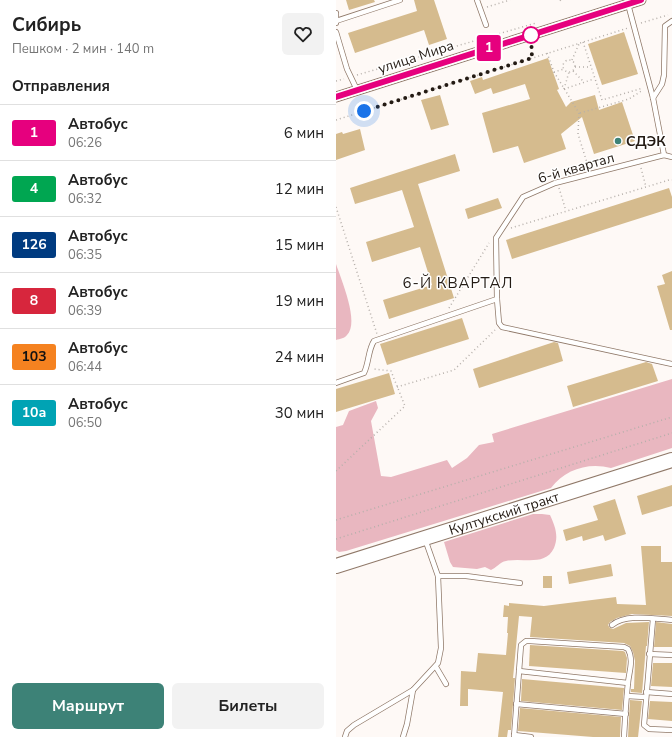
<!DOCTYPE html>
<html lang="ru">
<meta charset="utf-8">
<style>
body{margin:0;font-family:"Nunito Sans",sans-serif;background:#f2f2f2;color:#222;height:100vh;display:flex;flex-direction:column;font-size:15px;white-space:nowrap}
*{box-sizing:border-box;margin:0}
p{font-size:13px;color:#767676}
.icon{flex:none;width:22px;height:22px;fill:none;stroke:currentColor;stroke-width:2;stroke-linecap:round;stroke-linejoin:round}
.map{position:relative;flex:1;overflow:hidden}
.details{display:flex;flex-direction:column;background:#fff;width:336px}
.details>*{flex:none}
.badge{padding:0 8px;border-radius:3px;font-size:14px;line-height:26px}
.you{position:absolute;width:20px;height:20px;margin:-10px;border:3px solid #fff;border-radius:50%;background:#1a73e8;box-shadow:0 0 0 6px #1a73e833}
.map>.badge{position:absolute;translate:-50% -50%;box-shadow:0 0 0 2px #fff}
h2{padding:0 12px;font-size:15px;line-height:36px}
.round{display:grid;place-items:center;flex:none;width:42px;height:42px;border-radius:6px;background:#f2f2f2}
.overview{display:flex;align-items:center;justify-content:space-between;height:68px;padding:0 12px}
h1{font-size:19px;font-weight:700;line-height:30px}
.button{display:flex;gap:8px;margin-top:auto;padding:8px 12px}
.button a{flex:1;height:46px;border-radius:6px;background:#3d8277;color:#fff;font-size:16px;font-weight:700;line-height:46px;text-align:center}
.button a+a{background:#f2f2f2;color:#222}
ul{padding:0;list-style:none}
li{display:flex;align-items:center;gap:12px;height:56px;padding:0 12px;border-top:1px solid #e0e0e0}
li div{flex:1}
li b{display:block;font-size:15px}
li em{font-style:normal}
li .badge{min-width:44px;font-weight:700;text-align:center}
main{display:flex;flex:1;min-height:0}
.map>svg:first-child{display:block}
</style>
<main>
<section class="details">
<div class="overview"><div><h1>Сибирь</h1><p>Пешком · 2 мин · 140 m</p></div><a class="round"><svg class="icon" aria-label="heart" viewBox="0 0 24 24"><path d="M12 20l-8-8c-3-5 5-10 8-4 3-6 11-1 8 4z"/></svg></a></div>
<h2>Отправления</h2>
<ul>
<li><span class="badge" style="background:#e6007e;color:#fff">1</span><div><b>Автобус</b><p>06:26</p></div><em>6 мин</em></li>
<li><span class="badge" style="background:#00a651;color:#fff">4</span><div><b>Автобус</b><p>06:32</p></div><em>12 мин</em></li>
<li><span class="badge" style="background:#003b80;color:#fff">126</span><div><b>Автобус</b><p>06:35</p></div><em>15 мин</em></li>
<li><span class="badge" style="background:#d7263d;color:#fff">8</span><div><b>Автобус</b><p>06:39</p></div><em>19 мин</em></li>
<li><span class="badge" style="background:#f58220;color:#111">103</span><div><b>Автобус</b><p>06:44</p></div><em>24 мин</em></li>
<li><span class="badge" style="background:#00a3b4;color:#fff">10а</span><div><b>Автобус</b><p>06:50</p></div><em>30 мин</em></li>
</ul>
<div class="button"><a>Маршрут</a><a>Билеты</a></div>
</section>
<div class="map">
<svg width="336" height="737" viewBox="0 0 336 737">
<rect width="100%" height="100%" fill="#fef9f6"/>
<!-- green -->
<g fill="#e9b7c0">
<path d="M0,264c5,15 24,59 11,71 -2,3 -7,4 -11,5z"/>
<path d="M336,379v69l-61,20c-22,-6 -46,1 -60,20l-205,63 -7,1 -3,-2v-123l7,-2 6,-14 27,-10 2,7 -7,13 10,55 10,1 56,-17 5,8 15,-10 12,-13 15,-3 -2,-8z"/>
<path d="M197,514h9l8,1c5,11 9,21 4,33 -9,19 -31,9 -48,13 -6,1 -10,7 -15,9l-6,-3 -8,2 -24,-2 -3,-5 -6,-20z"/>
</g>
<!-- building -->
<g fill="#d5bb8e">
<path d="M10,0h28l1,2 -26,8z"/>
<path d="M78,0h20l13,39 -18,6 -5,-15 -69,23 -7,-20 69,-22z"/>
<path d="M288,32l14,42 -36,11 -14,-41z"/>
<path d="M212,58l11,31 -2,1 9,17 5,-5 24,-7 4,15 23,-8 13,39 -41,13 -12,-37 -21,17 5,15 -42,14 -6,-17 -25,7 -11,-40 48,-14 -5,-15 -32,10 -2,-6 -16,6 -5,-13 12,-4 1,3z"/>
<path d="M104,95l9,30 -18,5 -10,-30z"/>
<path d="M24,129l5,21 -29,10v-26l6,-2 1,2z"/>
<path d="M119,154l5,17 -42,13 36,114 -65,21 -6,-19 49,-15 -12,-38 -48,15 -6,-20 48,-15 -12,-37 -47,14 -5,-16z"/>
<path d="M333,188l3,9v11l-160,51 -6,-19z"/>
<path d="M162,198l4,10 -34,11 -3,-10z"/>
<path d="M336,271v59h-2l-13,-44 8,-2 -3,-9z"/>
<path d="M126,318l7,21 -82,26 -7,-21z"/>
<path d="M218,342l4,1 5,18 -84,27 -6,-19z"/>
<path d="M310,362l6,2 6,17 -85,26 -6,-21z"/>
<path d="M53,373l6,21 -59,18v-23z"/>
<path d="M336,485v21l-30,9 -5,-19z"/>
<path d="M279,499l11,35 -21,7 -2,-6 -20,6 -1,-5 -16,5 -3,-11 35,-10 -5,-14z"/>
<path d="M305,546h20v16h11v54l-40,-2 -15,4 -7,4 -2,3 2,3 3,1 13,-6 23,-1 -2,24h-1l-4,47 -11,-1v-3h3l1,-28 -2,-9 -3,-6 -6,-3 -94,-6 2,-20 -13,-1 -6,62h2l-4,52h-3l-1,7h-9l5,-45 -35,-3v17h-8l1,-35 15,1 2,-19 28,2 2,-22h-1l1,-16h-5l1,-12 5,1v-3l35,3 72,-9 1,7 29,1z"/>
<path d="M275,564l2,12 -44,8 -2,-12z"/>
<rect x="207" y="576" width="9" height="12"/>
<path d="M320,622l16,2v23h-18z"/>
<path d="M194,645l93,6 2,1 2,6 -1,15 -97,-7z"/>
<path d="M317,663h19v24l-21,-1z"/>
<path d="M186,679l102,9 -2,22 -101,-9z"/>
<path d="M294,700l12,1 -4,36h-10z"/>
<path d="M314,701l22,1v19l-24,-2z"/>
<path d="M184,708l101,9 -1,20h-27l-75,-6z"/>
</g>
<g fill="none" stroke-linecap="round" stroke-linejoin="round">
<!-- service casing -->
<g stroke="#8f7868" stroke-width="6">
<g id="service">
<path d="M141,0l9,25"/>
<path d="M0,13v10"/>
<path d="M0,21l64,-21"/>
<path d="M0,32l11,37 10,21"/>
<path d="M317,98l9,-14 2,-9 1,-49 7,-5"/>
<path d="M328,155l8,2"/>
<path d="M161,299l2,24 3,4 170,37"/>
<path d="M0,383l28,-10c5,-10 4,-23 10,-32l123,-42 -1,-61 27,-41 32,-14 109,-28 -11,-57 -25,-94"/>
<path d="M102,576h28l54,7"/>
<path d="M317,619l-9,106 5,4 23,1"/>
<path d="M276,625c14,-12 43,-6 60,-5"/>
<path d="M313,654l23,1"/>
<path d="M100,667l10,17"/>
<path d="M183,671l109,12"/>
<path d="M310,692l26,2"/>
<path d="M291,696l18,1"/>
<path d="M180,704l110,10"/>
<path d="M178,735l17,2"/>
<path d="M9,737l2,-6 7,-6 59,-35 25,-27 3,-15 -3,-72 -13,-37"/>
<path d="M67,737l4,-13 6,-34"/>
<path d="M178,737l7,-92 5,-4h4l94,6 4,2c6,11 1,23 0,34 -2,18 -3,36 -4,54"/>
</g>
</g>
<!-- minor casing -->
<g stroke="#8f7868" stroke-width="11">
<path id="minor" d="M0,97l305,-97"/>
</g>
<!-- primary casing -->
<g stroke="#8f7868" stroke-width="16">
<g id="primary">
<path id="s1" d="M0,566l336,-106"/>
</g>
</g>
<!-- path -->
<g stroke="#b5afaa" stroke-width="1.5" stroke-dasharray="1 3" stroke-linecap="butt">
<path d="M224,0l2,2"/>
<path d="M151,7l23,-7"/>
<path d="M305,23l27,-8"/>
<path d="M247,42l19,58 41,-12"/>
<path d="M211,53l7,19 10,-3"/>
<circle cx="233" cy="66" r="6"/>
<path d="M236,60l7,-16"/>
<path d="M239,67h16"/>
<path d="M237,71l11,11"/>
<path d="M218,72l25,41 -1,21 10,32"/>
<path d="M21,75l179,-52"/>
<path d="M0,81l8,-2"/>
<path d="M228,89l30,-10"/>
<path d="M228,89l5,-17"/>
<path d="M244,113l49,-14 14,-9"/>
<path d="M0,120l292,-92"/>
<path d="M305,168l5,19"/>
<path d="M223,188l7,23"/>
<path d="M0,207l41,127"/>
<path d="M175,228l158,-48h3"/>
<path d="M113,308l40,-65"/>
<path d="M61,387l57,-17 41,-40"/>
<path d="M0,471l69,-65 -14,-35 -17,-2"/>
<path d="M0,520l336,-103"/>
<path d="M0,539l336,-106"/>
</g>
<!-- service -->
<use href="#service" stroke="#fff" stroke-width="4.5"/>
<!-- minor -->
<use href="#minor" stroke="#fff" stroke-width="9"/>
<!-- primary -->
<use href="#primary" stroke="#fff" stroke-width="14"/>
</g>
<g fill="none" stroke-linecap="round" stroke-linejoin="round">
<!-- line casing -->
<g stroke="#fff" stroke-width="9">
<path id="line" d="M0,97l305,-97"/>
</g>
<!-- line -->
<use href="#line" stroke="#e6007e" stroke-width="6"/>
<!-- walk -->
<path stroke="#241b14" stroke-width="4" stroke-dasharray="0 7.2" d="M28,111l168,-53 -1,-23"/>
</g>
<!-- markers -->
<circle fill="#fff" stroke="#e6007e" stroke-width="2" cx="195" cy="35" r="8"/>
<circle fill="#3d8277" stroke="#fff" stroke-width="1.5" cx="282" cy="141" r="4"/>
<g text-anchor="middle" dominant-baseline="central" stroke-width="3" stroke-linejoin="round" paint-order="stroke">
<!-- street labels -->
<g font-size="14" fill="#241b14" stroke="#fff">
<text transform="translate(80 57) rotate(-18)">улица Мира</text>
<text transform="translate(240 168) rotate(-16)">6-й квартал</text>
<text stroke="none"><textPath href="#s1" startOffset="176">Култукский тракт</textPath></text>
</g>
<!-- poi labels -->
<g font-size="14" font-weight="bold" fill="#241b14" stroke="#fff" text-anchor="start">
<text x="290" y="141">СДЭК</text>
</g>
<!-- neighbourhood labels -->
<g font-size="15" letter-spacing="1" fill="#241b14" stroke="#fff">
<text x="122" y="283">6-Й КВАРТАЛ</text>
</g>
</g>
</svg>
<div class="you" style="left:28px;top:111px"></div>
<b class="badge" style="left:153px;top:48px;background:#e6007e;color:#fff">1</b>
</div>
</main>
